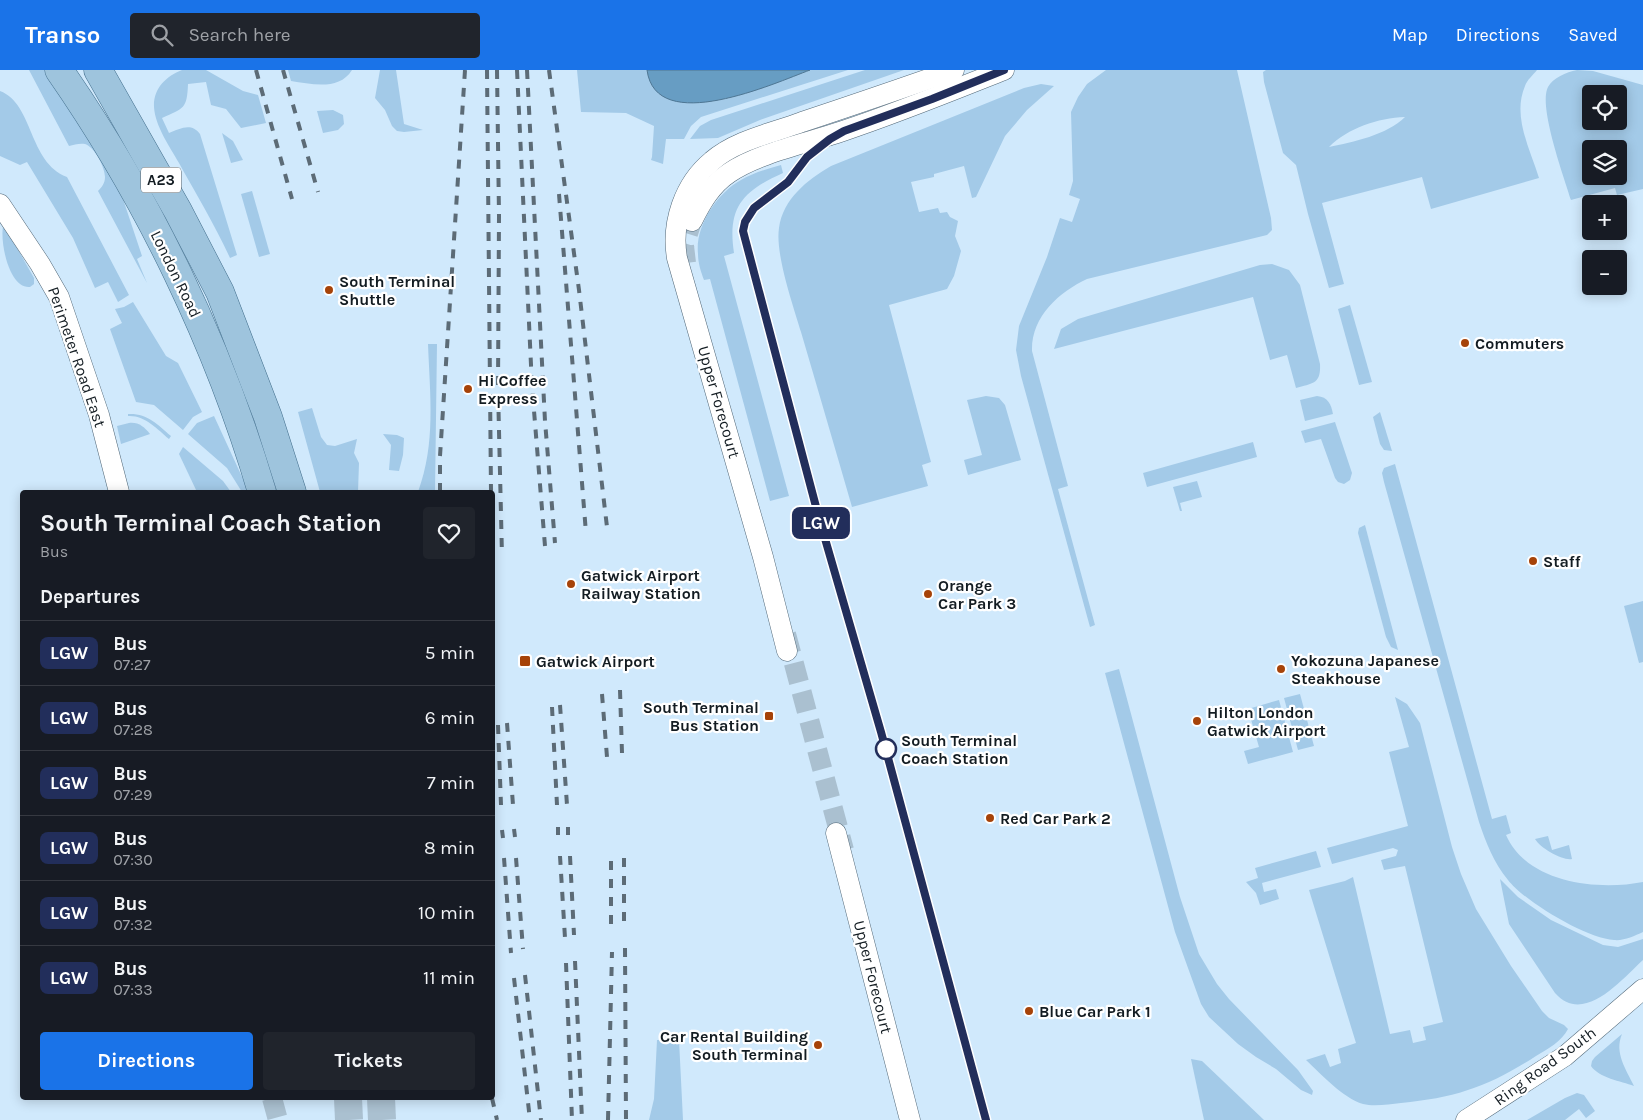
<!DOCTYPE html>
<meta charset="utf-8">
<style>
body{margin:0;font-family:Karla,sans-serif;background:#20242c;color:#f1f3f6;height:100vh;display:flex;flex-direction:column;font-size:19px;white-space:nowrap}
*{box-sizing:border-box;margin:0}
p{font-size:16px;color:#9ea1a6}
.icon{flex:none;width:28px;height:28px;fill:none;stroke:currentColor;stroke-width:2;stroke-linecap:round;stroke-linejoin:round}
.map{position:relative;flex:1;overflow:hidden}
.panel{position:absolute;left:20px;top:420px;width:475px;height:610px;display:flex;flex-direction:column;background:#171b24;border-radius:5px;box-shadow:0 2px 12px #0003}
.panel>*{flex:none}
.badge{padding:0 10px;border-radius:8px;font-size:18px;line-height:32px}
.buttons{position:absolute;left:1582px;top:15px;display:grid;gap:10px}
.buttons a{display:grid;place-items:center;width:45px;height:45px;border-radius:5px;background:#171b24;box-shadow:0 2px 12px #0003;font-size:25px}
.map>.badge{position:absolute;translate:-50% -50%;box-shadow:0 0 0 2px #fff}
h2{padding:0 20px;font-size:19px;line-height:45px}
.round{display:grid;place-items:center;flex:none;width:52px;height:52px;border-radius:5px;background:#20242c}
.headline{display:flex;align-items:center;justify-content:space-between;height:85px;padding:0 20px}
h1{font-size:24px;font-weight:700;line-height:38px}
.button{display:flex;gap:10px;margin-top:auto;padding:10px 20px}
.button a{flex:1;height:58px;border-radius:5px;background:#1a73e8;color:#fff;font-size:20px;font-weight:700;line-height:58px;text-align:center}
.button a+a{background:#20242c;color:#f1f3f6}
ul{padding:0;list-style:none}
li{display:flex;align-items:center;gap:15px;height:65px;padding:0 20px;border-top:1px solid #363941}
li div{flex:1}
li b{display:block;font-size:19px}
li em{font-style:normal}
li .badge{min-width:55px;font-weight:700;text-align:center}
header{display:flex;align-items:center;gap:30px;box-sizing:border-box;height:70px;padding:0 25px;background:#1a73e8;color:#fff}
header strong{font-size:24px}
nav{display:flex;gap:28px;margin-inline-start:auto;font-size:18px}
.search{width:350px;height:45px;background:#20242c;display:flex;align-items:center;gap:12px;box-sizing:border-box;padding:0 18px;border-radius:5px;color:#9ea1a6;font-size:19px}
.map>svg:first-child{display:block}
</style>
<header>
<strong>Transo</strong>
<div class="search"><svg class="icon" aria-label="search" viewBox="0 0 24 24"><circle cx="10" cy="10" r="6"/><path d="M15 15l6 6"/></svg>Search here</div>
<nav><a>Map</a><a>Directions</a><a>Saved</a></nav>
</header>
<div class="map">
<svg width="1643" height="1050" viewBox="0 0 1643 1050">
<rect width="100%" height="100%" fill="#d0e9fc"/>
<!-- green -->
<g fill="#a3cae8" fill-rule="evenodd">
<path d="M29,0h18l73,120 22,66 -5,3 10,24 -49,-92c4,-4 7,-8 7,-14 0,-9 -10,-30 -20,-33 -6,-1 -11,1 -16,2z"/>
<path d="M182,0h24l37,21 15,4 8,28 -25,5 -15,-19 -15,-4 -5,-23 -18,2c-1,25 -4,24 -26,34l7,15c11,-4 22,-11 31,1l37,121 -7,3c-15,-33 -34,-64 -51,-95 -9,-16 -24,-37 -25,-56 -1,-18 12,-31 28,-37z"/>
<path d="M288,0h64c-13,21 -40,14 -61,11z"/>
<path d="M380,0h16l8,54 19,6 -19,2 -7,-1 -5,-5 -7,-16 -10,-12z"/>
<path d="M577,0h70c6,41 61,35 90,26 24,-7 48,-20 72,-26 12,0 27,0 39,0l-147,47 -10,9 -7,13h-18l-3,25 -12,-4 1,-3 2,-31 -28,-13 -45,-1z"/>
<path d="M865,0h39l-144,50 -42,18 -28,1 10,-13 11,-6z"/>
<path d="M1106,0h131l34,148 1,12 -5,5 -180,44c-28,13 -56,38 -55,72l36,135 -10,3 37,136 -5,2 -69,-251 -5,-26 3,-24 28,-69 13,-39 12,4 8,-23 -11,-4 4,-14 -2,-69 7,-15 9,-13z"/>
<path d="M1266,0h271c-4,5 -10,10 -12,16 -13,30 5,63 14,92l-108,31 -9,-32 -100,26 22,81 -15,4 -21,-74 -12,-49 -13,-12 -19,-71 -1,-10zM1405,47c-18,18 -52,25 -76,30 19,-19 49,-29 76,-30z"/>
<path d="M1577,0l16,1 50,14v104l-26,6 -2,-7 -44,12c-7,-23 -33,-94 -23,-113 5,-9 18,-15 29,-17zM1591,24h28v27h-28zM1591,79h28v27h-28z"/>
<path d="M1041,14l13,2 -27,24 -22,26 -29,61 -4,1 -8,-32 -30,8v3l-23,5 8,30 19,-4 2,5 7,-1 3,5 8,4 -3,15 6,15 -7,25 -7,13 -58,16 42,157 -9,3 6,21 -76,21c-17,-59 -34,-117 -51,-175 -8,-27 -26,-78 -22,-104 4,-29 28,-48 52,-62l193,-78z"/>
<path d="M0,21c34,13 28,71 67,86l62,118 -11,7 -10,-20 -13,6 -22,-50 -46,-76 -7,3 -20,-9z"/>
<path d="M333,40l10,5 1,9 -6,6 -15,3 -6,-22z"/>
<path d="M222,63l11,8 10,19 -12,3z"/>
<path d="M781,95l2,8c-40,18 -56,34 -49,80l-10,3 65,240 -19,5 -60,-222 -6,1c-3,-8 -6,-17 -6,-26 -3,-28 19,-61 43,-74 12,-7 26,-11 40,-15z"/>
<path d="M252,121l18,63 -11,3 -18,-63z"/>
<path d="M3,157l5,5 26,46v6l-4,3c-21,2 -30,-45 -27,-60z"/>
<path d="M1272,194l17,6 11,15 20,79c1,20 -7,19 -24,24l-9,-33 -17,5 -17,-63 -199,52 7,-20 17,-10 182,-54z"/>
<path d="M133,232l33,54 12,7 24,49 -9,5 -10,13 -29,-25 -18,-3 -26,-73 12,-6 -7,-14 9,-2z"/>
<path d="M1350,235l22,77 -13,3 -21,-76z"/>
<path d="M428,274h9l-2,148h-17c18,-49 12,-96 10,-148z"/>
<path d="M986,326l13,2 6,7 16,55 -53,15 -4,-15 18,-5 -15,-55z"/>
<path d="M1317,326c11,1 14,8 16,18l-28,7 -5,-21z"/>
<path d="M312,338l9,29 6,8 8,1 22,-7 -3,14 5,10 -1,29h-38l-22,-80z"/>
<path d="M1380,342l12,39 -8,-1 -4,-6 -7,-27z"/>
<path d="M128,344c19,-1 29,10 43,22l-2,3c-12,-10 -24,-24 -41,-23z"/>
<path d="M214,346l35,76h-7l-15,-24 -39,-34 9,-11z"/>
<path d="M1335,352l17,51 -2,7 -6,4 -6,-2 -3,-4 -14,-39 -16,4 -4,-12z"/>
<path d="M129,353c10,-1 15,4 21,11l-29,10 -4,-18z"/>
<path d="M383,364l14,1 7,3 -1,17 -4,16 -10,-1 2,-25z"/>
<path d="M1253,372l4,15 -110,30 -4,-14z"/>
<path d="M183,377l40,34 8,11h-34l-18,-38z"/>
<path d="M1395,394l97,355 14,-4 5,18 -5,2c21,48 91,56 137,47v50c-9,4 -19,9 -29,8 -27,-1 -90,-39 -106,-60 -14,-17 -22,-37 -29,-58l-95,-340 -2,-9 2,-5z"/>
<path d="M1197,411l5,16 -22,6 2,8h-2l-7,-24z"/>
<path d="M1365,455l33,125 -7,-3 -5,-10 -28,-104 1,-5z"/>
<path d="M1643,531v61l-4,1 -15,-57z"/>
<path d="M1119,599l61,228 19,57 18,30 12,15 69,71 15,21 -1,4 -11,-5 -25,-21 -20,-12 -18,-13 -29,-27 -8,-13 -26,-72 -70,-259z"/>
<path d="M1300,624l14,52 -16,4 -14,-52z"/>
<path d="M1395,627l12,7 13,19 32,124 9,27 15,35 35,57 31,45 7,7 15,7 4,4c-6,12 -20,20 -32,27 -46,30 -80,42 -135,47 -12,1 -26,4 -38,1 -20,-6 -42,-30 -57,-44l19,-6 5,13 11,-4 -3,-14 18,-6 -47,-153 36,-9 8,-4 37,157 20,-4 3,13 13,-3 -3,-13 20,-5 -38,-156 -21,4 -3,-10 15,-4 2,-6 -5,-2 -61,16 -5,-16 81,-22 -19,-74 20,-5z"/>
<path d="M1279,630l14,52 -45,12 -4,-13 15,-4 -11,-38z"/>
<path d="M1548,766l4,14 17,-5 3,14c-9,2 -32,-11 -37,-20z"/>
<path d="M1316,781l5,16 -59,16 2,9 12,-3 3,10 -19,6 -4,-12 -10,-11 12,-4 -3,-10z"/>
<path d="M1500,809l18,18 33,23 52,25 15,2 25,-8v21c-21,19 -59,66 -88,33l-46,-69z"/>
<path d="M1622,964c-8,19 4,35 12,52 -13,-5 -35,-8 -43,-20l1,-5 3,-4z"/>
<path d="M657,970h22l4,80h-34l5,-21z"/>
<path d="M1191,989l11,2 62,59h-60z"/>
<path d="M1577,1023l7,2 11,16 -9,7 -7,-9 -14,11h-38l38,-22z"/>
</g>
<!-- water -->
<path fill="#679dc3" stroke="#4e7693" d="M647,0h163c-35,13 -154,67 -163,0z"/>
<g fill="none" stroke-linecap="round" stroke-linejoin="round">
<!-- street-tunnel -->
<g stroke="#aac0d0" stroke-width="20" stroke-dasharray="20 10" stroke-linecap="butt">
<path d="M686,193l-2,-17 8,-25"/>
<path d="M786,564l58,216"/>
<path d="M272,1028l6,22"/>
</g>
<!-- primary-tunnel -->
<g stroke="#aac0d0" stroke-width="28" stroke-dasharray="28 14" stroke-linecap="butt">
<path d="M348,1028l1,22"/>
<path d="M381,1028l1,22"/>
</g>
<!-- street casing -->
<g stroke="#526878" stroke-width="21">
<g id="street">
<path d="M0,134l40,60 19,33 40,118 20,77"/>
<path d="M692,151c9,-18 19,-36 37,-48 29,-20 79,-30 114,-42 54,-18 108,-40 161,-61"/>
<path d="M787,581l-24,-94 -86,-299c-6,-35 7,-74 35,-97 24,-21 61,-28 90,-39 51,-17 101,-34 152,-52"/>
<path d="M836,763l74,287"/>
<path d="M1466,1050l99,-64 78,-67"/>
</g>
</g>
<!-- primary casing -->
<g stroke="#436f8d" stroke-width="29">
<g id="primary">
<path d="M59,0c89,128 159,273 203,422"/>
<path d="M98,0l80,141 42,81 48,125 24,75"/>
</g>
</g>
<!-- street -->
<use href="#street" stroke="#fff" stroke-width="20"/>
<!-- primary -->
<use href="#primary" stroke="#9ec4dd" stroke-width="28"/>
<!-- rail -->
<g stroke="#5c6b76" stroke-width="4" stroke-dasharray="9 9" stroke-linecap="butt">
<path d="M256,0l36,129"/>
<path d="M283,0l35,122"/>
<path d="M487,0l4,422"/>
<path d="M497,0l2,146 -1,173 4,167"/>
<path d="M517,0l15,316 13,160"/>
<path d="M527,0l18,351 10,122"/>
<path d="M549,0l30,220 28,237"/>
<path d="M559,124l27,339"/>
<path d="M440,422v-36l25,-386"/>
<path d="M620,620l2,63"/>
<path d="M602,624l5,63"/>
<path d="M560,635l7,100"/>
<path d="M552,637l5,98"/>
<path d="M507,653l6,82"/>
<path d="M498,655l3,80"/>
<path d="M558,757v8"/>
<path d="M568,757v8"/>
<path d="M514,759l1,8"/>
<path d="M502,760l1,8"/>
<path d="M560,786l5,82"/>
<path d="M570,786l4,79"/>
<path d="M504,788l7,95"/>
<path d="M516,788l7,91"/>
<path d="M624,788v63"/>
<path d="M611,791v64"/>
<path d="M625,878l1,172"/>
<path d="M575,891l7,159"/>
<path d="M566,893l6,157"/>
<path d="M525,905l16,145"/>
<path d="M514,908l16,142"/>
<path d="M492,1028l5,22"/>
<path d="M608,1050l4,-168"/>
</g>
</g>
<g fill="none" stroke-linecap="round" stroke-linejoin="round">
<!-- line casing -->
<g stroke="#fff" stroke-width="11">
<path id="line" d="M986,1050l-105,-388 -62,-214 -76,-287 2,-9 9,-14 34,-26 19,-25 23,-18 14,-8 88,-32 72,-29"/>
</g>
<!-- line -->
<use href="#line" stroke="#222e5b" stroke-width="8"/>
</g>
<!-- markers -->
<g fill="#a64309" stroke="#fff" stroke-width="2">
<circle cx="329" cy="220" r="5"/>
<circle cx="1465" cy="273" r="5"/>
<circle cx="468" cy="319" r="5"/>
<circle cx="1533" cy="491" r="5"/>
<circle cx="571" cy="514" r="5"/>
<circle cx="928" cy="524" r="5"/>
<rect x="519" y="585" width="12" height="12" rx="2.5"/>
<circle cx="1281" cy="599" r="5"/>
<rect x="764" y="641" width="10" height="10" rx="2.5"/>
<circle cx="1197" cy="651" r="5"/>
<circle cx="990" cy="748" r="5"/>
<circle cx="1029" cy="941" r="5"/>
<circle cx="818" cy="975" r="5"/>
</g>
<circle fill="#fff" stroke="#222e5b" stroke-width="2.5" cx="886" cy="679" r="10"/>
<g text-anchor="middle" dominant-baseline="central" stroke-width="4.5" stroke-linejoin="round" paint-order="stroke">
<!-- shield labels -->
<rect fill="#fff" stroke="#5a6064" stroke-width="1" x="141" y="97.5" width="40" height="25" rx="4"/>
<g font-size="15" font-weight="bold" fill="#131c22">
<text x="161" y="110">A23</text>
</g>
<!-- street labels -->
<g font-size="16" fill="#131c22" stroke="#fff">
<text transform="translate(176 204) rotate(64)">London Road</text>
<text transform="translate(77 287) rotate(71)">Perimeter Road East</text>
<text transform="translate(719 332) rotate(74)">Upper Forecourt</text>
<text transform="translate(873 907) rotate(76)">Upper Forecourt</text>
<text transform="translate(1545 996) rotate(-36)">Ring Road South</text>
</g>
<!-- poi labels -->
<g font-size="16" font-weight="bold" fill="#131c22" stroke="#fff" text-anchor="start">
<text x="339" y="211">South Terminal<tspan x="339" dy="18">Shuttle</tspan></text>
<text x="1475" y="273">Commuters</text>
<text x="478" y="310">Hi Coffee<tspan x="478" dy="18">Express</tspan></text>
<text x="1543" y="491">Staff</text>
<text x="581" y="505">Gatwick Airport<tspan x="581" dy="18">Railway Station</tspan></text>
<text x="938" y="515">Orange<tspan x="938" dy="18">Car Park 3</tspan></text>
<text x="1291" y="590">Yokozuna Japanese<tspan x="1291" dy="18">Steakhouse</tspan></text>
<text x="536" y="591">Gatwick Airport</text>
<text x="759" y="637" text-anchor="end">South Terminal<tspan x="759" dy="18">Bus Station</tspan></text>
<text x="1207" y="642">Hilton London<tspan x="1207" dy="18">Gatwick Airport</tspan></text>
<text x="1000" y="748">Red Car Park 2</text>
<text x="1039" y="941">Blue Car Park 1</text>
<text x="808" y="966" text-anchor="end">Car Rental Building<tspan x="808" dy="18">South Terminal</tspan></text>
</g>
<!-- stop labels -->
<g font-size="16" font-weight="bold" fill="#131c22" stroke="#fff" text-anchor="start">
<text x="901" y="670">South Terminal<tspan x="901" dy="18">Coach Station</tspan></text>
</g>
</g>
</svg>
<div class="buttons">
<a><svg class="icon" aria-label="locate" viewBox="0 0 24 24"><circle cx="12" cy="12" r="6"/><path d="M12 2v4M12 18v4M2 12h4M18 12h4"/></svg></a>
<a><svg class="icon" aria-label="layers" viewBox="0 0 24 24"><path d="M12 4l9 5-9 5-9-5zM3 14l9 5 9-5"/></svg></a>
<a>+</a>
<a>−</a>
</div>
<b class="badge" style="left:821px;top:453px;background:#222e5b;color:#fff">LGW</b>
<section class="panel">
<div class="headline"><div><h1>South Terminal Coach Station</h1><p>Bus</p></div><a class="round"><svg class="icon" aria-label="heart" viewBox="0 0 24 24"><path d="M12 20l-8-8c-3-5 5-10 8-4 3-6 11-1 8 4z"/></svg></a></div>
<h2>Departures</h2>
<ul>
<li><span class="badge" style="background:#222e5b;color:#fff">LGW</span><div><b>Bus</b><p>07:27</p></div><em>5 min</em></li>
<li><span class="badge" style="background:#222e5b;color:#fff">LGW</span><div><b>Bus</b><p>07:28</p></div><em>6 min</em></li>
<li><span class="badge" style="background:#222e5b;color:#fff">LGW</span><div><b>Bus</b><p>07:29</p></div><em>7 min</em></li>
<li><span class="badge" style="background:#222e5b;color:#fff">LGW</span><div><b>Bus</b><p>07:30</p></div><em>8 min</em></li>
<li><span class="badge" style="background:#222e5b;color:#fff">LGW</span><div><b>Bus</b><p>07:32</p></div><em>10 min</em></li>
<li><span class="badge" style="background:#222e5b;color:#fff">LGW</span><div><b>Bus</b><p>07:33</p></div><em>11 min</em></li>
</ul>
<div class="button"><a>Directions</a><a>Tickets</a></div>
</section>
</div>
